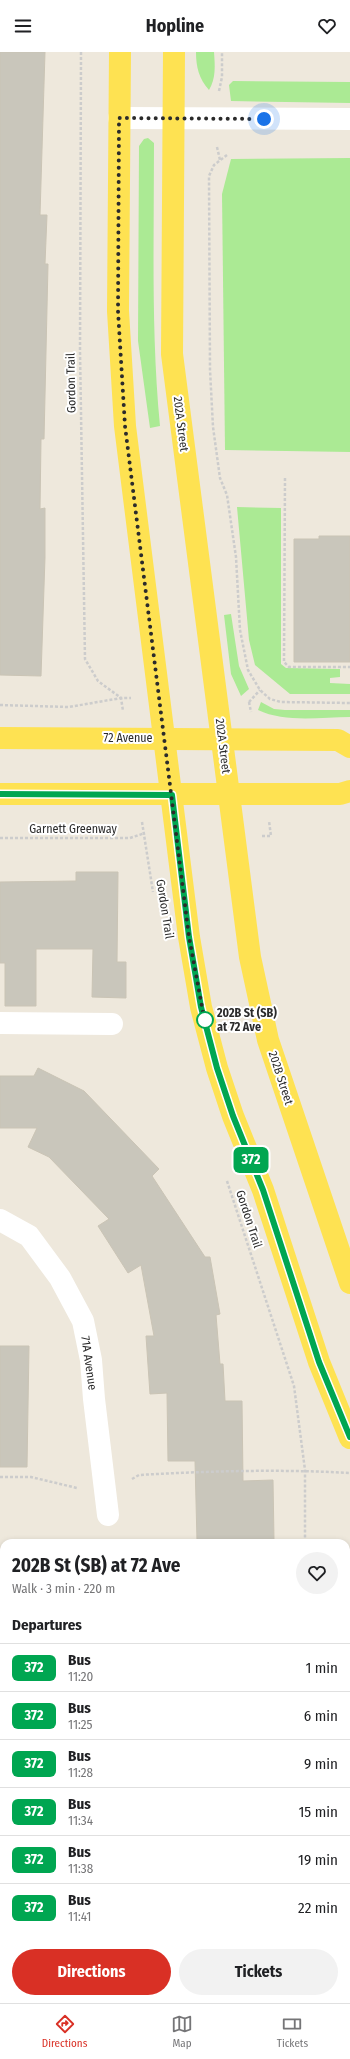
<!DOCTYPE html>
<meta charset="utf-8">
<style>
body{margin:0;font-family:"Fira Sans Condensed",sans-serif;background:#f2f2f2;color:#202124;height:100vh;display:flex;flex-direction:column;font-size:15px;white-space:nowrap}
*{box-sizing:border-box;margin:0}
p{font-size:13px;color:#757577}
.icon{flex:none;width:22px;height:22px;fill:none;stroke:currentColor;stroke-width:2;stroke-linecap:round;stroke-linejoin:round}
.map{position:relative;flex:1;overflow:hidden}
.panel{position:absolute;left:0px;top:1487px;width:350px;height:464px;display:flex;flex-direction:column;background:#fff;border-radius:12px 12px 0 0;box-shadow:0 2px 6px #0003}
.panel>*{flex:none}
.badge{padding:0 8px;border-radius:6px;font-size:14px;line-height:26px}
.you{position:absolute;width:20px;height:20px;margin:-10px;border:3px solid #fff;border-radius:50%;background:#1a73e8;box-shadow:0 0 0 6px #1a73e833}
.map>.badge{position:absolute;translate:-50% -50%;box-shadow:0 0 0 2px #fff}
h2{padding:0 12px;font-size:15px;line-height:36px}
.round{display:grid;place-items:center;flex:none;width:42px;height:42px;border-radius:21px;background:#f2f2f2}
.headline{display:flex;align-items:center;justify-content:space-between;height:68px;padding:0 12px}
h1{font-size:19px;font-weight:700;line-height:30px}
.primary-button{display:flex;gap:8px;margin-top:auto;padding:8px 12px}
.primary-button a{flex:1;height:46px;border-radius:24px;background:#d93025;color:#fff;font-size:16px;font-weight:700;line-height:46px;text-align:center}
.primary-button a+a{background:#f2f2f2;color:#202124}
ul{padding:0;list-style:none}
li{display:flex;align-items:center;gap:12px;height:48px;padding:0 12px;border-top:1px solid #e0e0e0}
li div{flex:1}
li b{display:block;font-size:15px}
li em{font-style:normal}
li .badge{min-width:44px;font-weight:700;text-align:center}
header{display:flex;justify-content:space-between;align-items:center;height:52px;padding:0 12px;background:#fff;font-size:18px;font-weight:700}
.dock{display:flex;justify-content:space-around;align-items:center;height:56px;border-top:1px solid #e0e0e0;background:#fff;font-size:11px;color:#757577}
.dock a{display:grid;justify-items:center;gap:2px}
.dock .selected{color:#d93025}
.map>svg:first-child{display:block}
</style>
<header><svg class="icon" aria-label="menu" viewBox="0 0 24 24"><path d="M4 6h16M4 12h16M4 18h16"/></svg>Hopline<svg class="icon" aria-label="heart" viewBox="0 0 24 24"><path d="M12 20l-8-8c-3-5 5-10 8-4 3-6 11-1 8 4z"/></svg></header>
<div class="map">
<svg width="350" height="1951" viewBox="0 0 350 1951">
<rect width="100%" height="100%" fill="#eee8dc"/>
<!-- green -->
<g fill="#abea94">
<path d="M196,0h18c1,14 2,26 -5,38 -10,-11 -13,-23 -13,-38z"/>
<path d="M233,29l117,1v21l-119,-2 -2,-16z"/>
<path d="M148,86l6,5c0,95 -3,189 6,283l-10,2 -12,-87 1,-195 5,-7z"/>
<path d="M350,106v294l-125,-2 -3,-256 9,-35z"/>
<path d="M237,455l44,1v156l5,4 54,1v8l-10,1v5l20,1v10h-60l-35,-29 -6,-25z"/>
<path d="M231,562l8,52 10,23 -8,7 -10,-22 -7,-59z"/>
<path d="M261,650l13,7 11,1h65v7c-29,0 -65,6 -92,-7z"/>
</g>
<!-- pitch -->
<path fill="#c0f28e" d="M0,1673h4v274h266v4h-270z"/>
<!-- building -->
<g fill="#c9c6bb" stroke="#cac4b5">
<path d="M0,0h45l-5,163h7l-2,49h3l-4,175h-3l-1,70 5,-1v49l-4,119 -41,-1z"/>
<path d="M319,484h31v126h-56v-123h25z"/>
<path d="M76,820h42l-1,90h9v36l-34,-1 1,-48h-57v57h-31v-43h-5v-81l76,-1z"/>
<path d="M38,1016l46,23 75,78 -7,7 53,81h5l10,57 -4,1 4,49h3l2,37h17l1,80 30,-1 1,60 -77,1 -2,-80h-27l-1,-68 -17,1 -4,-58h8l-13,-71 -13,8 -30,-47 11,-7 -60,-62 -21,-10 9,-19h-37v-52h34z"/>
<path d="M0,1294h29l-2,121h-27z"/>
</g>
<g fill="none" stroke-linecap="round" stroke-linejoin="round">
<!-- path -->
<g stroke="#ccc" stroke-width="2.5" stroke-dasharray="3 2" stroke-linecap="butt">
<path d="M81,0l-1,300 5,307 13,22 23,17 2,13"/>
<path d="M219,39l3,-14v-25"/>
<path d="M217,95l3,13"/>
<path d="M227,103l-13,10 -5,11 1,194 3,57 7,51 7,17 9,62 4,73 8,40 12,20 10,9 11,3 69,1"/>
<path d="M285,426l-1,184 5,5h61"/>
<path d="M249,650l2,10"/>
<path d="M249,650l11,-12"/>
<path d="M0,653l69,2 52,-9h10"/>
<path d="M142,770l11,70"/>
<path d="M262,784h9l-2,-15"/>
<path d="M0,786h130l15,-5"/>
<path d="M227,1129l67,205 11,84v73"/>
<path d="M0,1425h31l46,11"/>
<path d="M132,1427l7,-4c70,-4 140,-6 211,-2"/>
<path d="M0,1669h4"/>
<path d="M277,1951v-4"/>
</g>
<!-- minor -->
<g stroke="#fff" stroke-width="22">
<path d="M119,66l231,1"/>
<path d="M0,971l112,1"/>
<path d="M0,1168l29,16 31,42 23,43 8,39 3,39 14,116"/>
</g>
<!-- major -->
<g stroke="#fee252" stroke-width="22">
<path d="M120,0l-2,259 7,115 64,511 12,70 16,61 16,48 30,74 56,172 31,76"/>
<path d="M174,0l-2,302 78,603 18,83 82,243"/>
<path d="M0,686l338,2 12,7"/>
<path d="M0,742h340l10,-3"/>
<path d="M346,1814l4,-34"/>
<path d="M334,1951l1,-4"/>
</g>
</g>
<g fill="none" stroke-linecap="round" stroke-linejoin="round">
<!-- line casing -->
<g stroke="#fff" stroke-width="9">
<path id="line" d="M0,742l172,1 17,142 12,70 16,61 16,48 30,74 56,172 31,75"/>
</g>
<!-- line -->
<use href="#line" stroke="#00a651" stroke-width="6"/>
<!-- walk -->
<path stroke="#2b2b2b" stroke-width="4" stroke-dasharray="0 7.2" d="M205,968v3l-16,-86 -64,-511 -7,-115 1,-193 145,1"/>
</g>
<!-- markers -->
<circle fill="#fff" stroke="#00a651" stroke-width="2" cx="205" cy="968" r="8"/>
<g text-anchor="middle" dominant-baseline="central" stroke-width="4" stroke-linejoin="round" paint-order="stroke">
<!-- street labels -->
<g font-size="12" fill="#2b2b2b" stroke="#fff">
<text transform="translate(71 331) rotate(-91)">Gordon Trail</text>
<text transform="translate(181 372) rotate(83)">202A Street</text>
<text x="128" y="686">72 Avenue</text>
<text transform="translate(223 694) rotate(83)">202A Street</text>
<text x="73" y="777">Garnett Greenway</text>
<text transform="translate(165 857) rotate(81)">Gordon Trail</text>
<text transform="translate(281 1026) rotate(72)">202B Street</text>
<text transform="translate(249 1167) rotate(72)">Gordon Trail</text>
<text transform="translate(89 1311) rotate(82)">71A Avenue</text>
</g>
<!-- stop labels -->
<g font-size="12" font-weight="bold" fill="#2b2b2b" stroke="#fff" text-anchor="start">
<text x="217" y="961">202B St (SB)<tspan x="217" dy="14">at 72 Ave</tspan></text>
</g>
</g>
</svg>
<div class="you" style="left:264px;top:67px"></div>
<b class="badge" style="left:251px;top:1108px;background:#00a651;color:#fff">372</b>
<section class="panel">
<div class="headline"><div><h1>202B St (SB) at 72 Ave</h1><p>Walk · 3 min · 220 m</p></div><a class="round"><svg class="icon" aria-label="heart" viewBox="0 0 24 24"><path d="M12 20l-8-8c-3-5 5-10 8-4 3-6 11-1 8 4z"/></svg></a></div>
<h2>Departures</h2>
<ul>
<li><span class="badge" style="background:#00a651;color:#fff">372</span><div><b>Bus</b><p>11:20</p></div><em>1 min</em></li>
<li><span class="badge" style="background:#00a651;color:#fff">372</span><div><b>Bus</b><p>11:25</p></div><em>6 min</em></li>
<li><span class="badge" style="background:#00a651;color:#fff">372</span><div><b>Bus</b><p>11:28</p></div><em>9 min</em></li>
<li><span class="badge" style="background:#00a651;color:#fff">372</span><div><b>Bus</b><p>11:34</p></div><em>15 min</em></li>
<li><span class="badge" style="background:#00a651;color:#fff">372</span><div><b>Bus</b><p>11:38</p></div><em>19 min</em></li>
<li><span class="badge" style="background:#00a651;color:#fff">372</span><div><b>Bus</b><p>11:41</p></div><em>22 min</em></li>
</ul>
<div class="primary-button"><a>Directions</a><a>Tickets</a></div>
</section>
</div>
<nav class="dock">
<a class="selected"><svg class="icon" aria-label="directions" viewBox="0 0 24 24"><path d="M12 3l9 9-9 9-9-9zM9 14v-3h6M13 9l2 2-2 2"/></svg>Directions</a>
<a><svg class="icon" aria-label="map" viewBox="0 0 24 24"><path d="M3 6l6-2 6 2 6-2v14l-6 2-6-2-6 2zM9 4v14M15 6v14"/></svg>Map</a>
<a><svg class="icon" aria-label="tickets" viewBox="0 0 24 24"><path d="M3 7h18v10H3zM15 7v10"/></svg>Tickets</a>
</nav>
